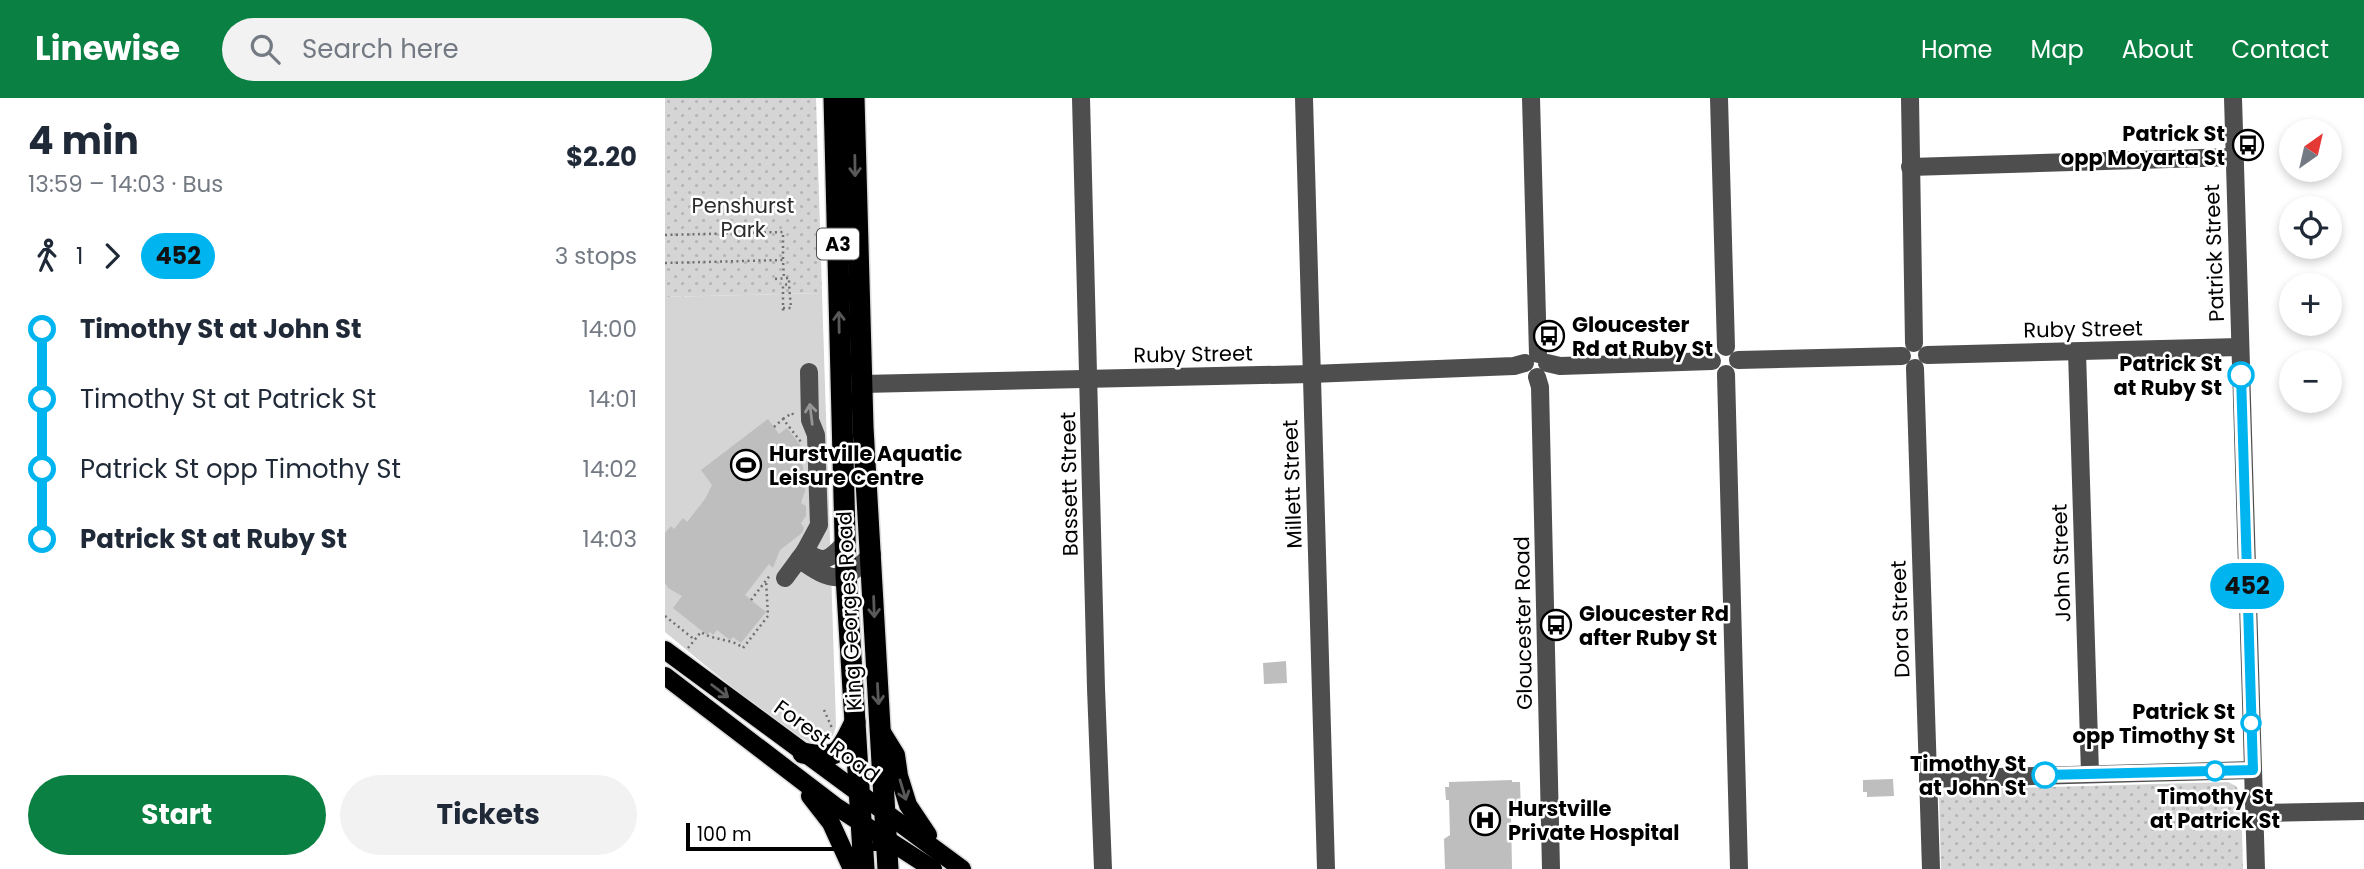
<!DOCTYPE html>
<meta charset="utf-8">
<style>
body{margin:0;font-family:Poppins,sans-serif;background:#f2f2f3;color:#1f2937;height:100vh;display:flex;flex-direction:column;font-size:26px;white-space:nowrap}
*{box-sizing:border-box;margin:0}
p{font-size:23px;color:#747a83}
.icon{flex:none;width:38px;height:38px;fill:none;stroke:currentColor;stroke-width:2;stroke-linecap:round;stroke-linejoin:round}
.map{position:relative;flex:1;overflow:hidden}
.side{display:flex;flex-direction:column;background:#fff;width:665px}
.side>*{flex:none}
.badge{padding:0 14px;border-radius:23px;font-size:24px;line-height:46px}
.needle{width:46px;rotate:34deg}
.fabs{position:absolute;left:1614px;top:21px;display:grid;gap:14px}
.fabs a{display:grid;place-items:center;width:63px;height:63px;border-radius:50%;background:#fff;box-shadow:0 4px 10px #0003;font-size:35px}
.scale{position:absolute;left:21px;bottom:18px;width:191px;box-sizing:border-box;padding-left:7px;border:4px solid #000;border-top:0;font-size:19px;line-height:24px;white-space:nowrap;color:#000;-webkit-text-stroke:5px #fff;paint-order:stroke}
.map>.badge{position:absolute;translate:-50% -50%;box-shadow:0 0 0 4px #fff}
.legs{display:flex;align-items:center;gap:10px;height:77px;padding:0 28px;font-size:23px}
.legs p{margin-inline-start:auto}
.head{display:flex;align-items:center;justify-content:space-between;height:119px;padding:0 28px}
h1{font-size:38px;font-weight:700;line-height:52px}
.button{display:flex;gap:14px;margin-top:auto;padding:14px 28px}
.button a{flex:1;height:80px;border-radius:42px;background:#0b8043;color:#fff;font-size:28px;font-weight:700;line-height:80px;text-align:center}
.button a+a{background:#f2f2f3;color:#1f2937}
ul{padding:0 28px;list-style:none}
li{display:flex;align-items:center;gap:24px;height:70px;font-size:26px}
li i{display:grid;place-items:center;width:10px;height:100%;margin:0 9px;background:currentColor}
li i::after{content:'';width:18px;height:18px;margin:-9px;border:5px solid;border-radius:50%;background:#fff}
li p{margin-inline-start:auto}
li:first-child i{background:linear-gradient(#0000 50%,currentColor 0)}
li:last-child i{background:linear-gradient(currentColor 50%,#0000 0)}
header{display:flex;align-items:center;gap:42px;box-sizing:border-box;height:98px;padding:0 35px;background:#0b8043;color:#fff}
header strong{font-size:33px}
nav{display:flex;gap:38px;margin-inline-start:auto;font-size:24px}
.search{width:490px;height:63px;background:#f2f2f3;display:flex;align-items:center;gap:18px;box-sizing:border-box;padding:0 24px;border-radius:38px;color:#747a83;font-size:26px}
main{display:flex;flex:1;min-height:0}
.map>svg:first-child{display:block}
</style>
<header>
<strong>Linewise</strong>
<div class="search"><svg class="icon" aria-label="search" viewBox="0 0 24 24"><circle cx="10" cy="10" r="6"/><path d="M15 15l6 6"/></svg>Search here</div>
<nav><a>Home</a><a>Map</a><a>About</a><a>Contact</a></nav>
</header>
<main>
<section class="side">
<div class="head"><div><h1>4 min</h1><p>13:59 – 14:03 · Bus</p></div><b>$2.20</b></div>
<div class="legs"><svg class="icon" aria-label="walk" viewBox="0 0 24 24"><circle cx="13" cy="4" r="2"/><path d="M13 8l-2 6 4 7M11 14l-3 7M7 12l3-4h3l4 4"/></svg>1<svg class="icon" aria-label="forward" viewBox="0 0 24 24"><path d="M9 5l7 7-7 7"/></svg><b class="badge" style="background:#00b5ef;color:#111">452</b><p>3 stops</p></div>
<ul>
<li><i style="color:#00b5ef"></i><b>Timothy St at John St</b><p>14:00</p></li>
<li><i style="color:#00b5ef"></i><span>Timothy St at Patrick St</span><p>14:01</p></li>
<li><i style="color:#00b5ef"></i><span>Patrick St opp Timothy St</span><p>14:02</p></li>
<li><i style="color:#00b5ef"></i><b>Patrick St at Ruby St</b><p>14:03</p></li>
</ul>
<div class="button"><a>Start</a><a>Tickets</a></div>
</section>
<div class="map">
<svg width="1699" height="771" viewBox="0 0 1699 771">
<defs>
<pattern id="park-dots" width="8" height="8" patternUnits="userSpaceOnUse" patternTransform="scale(1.75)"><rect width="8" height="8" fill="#d5d5d5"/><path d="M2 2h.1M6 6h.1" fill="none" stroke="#b5b5b5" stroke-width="1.8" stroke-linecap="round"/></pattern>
</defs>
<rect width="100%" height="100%" fill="#fff"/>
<!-- green -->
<path fill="#d5d5d5" d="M157,195l14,431c-1,12 -7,21 -20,20 -20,-2 -128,-93 -151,-112v-335z"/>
<!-- park -->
<g fill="url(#park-dots)">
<path d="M0,0h151l6,195 -157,4z"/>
<path d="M1563,684l8,4 5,9 2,74h-302l-2,-73 5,-6z"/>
</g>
<!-- building -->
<g fill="#bebebe">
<path d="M103,321l11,15 8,-6 18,23 -5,7 6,19 -1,14 -4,12 5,3v10l-5,7 3,5 -2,5 -22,17 -7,18 -4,-4 -24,31 21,17 -25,31 -8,-6 -3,3 -13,-10 -4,5 -3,-3 -3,3 -34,-27 9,-12 -14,-8 -3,-5v-50l6,-7 3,3 9,-11 4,4 18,-23 7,-14 -11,-15z"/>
<path d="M621,563l1,22 -23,1 -1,-21z"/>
<path d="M1228,681l1,17 -27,1v-5h-4v-12z"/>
<path d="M847,682v2h8l1,33 -10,1 1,53h-67l-1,-30 6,-4 -1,-35h-3l-1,-13h4v-5z"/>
</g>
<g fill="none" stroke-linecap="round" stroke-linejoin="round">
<!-- major casing -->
<g stroke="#dbdbdb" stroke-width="21">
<g id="major">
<path d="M0,552l297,219"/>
<path d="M0,578l170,130 98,63"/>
<path d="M215,631l16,26 3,21 9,29 20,30"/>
<path d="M145,698l21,27 21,46"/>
</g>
</g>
<!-- highway casing -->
<g stroke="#dbdbdb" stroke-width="24">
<g id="highway">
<path d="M169,0l12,478 18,293"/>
<path d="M189,0l9,329 25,442"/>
<path d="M138,655c36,8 37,-1 52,-31"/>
</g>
</g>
<!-- path -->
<g stroke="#707070" stroke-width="2.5" stroke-dasharray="2 3.5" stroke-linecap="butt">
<path d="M0,137l118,-3v28"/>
<path d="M0,165l118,-3 1,19"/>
<path d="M110,181l14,-1v6l-6,1v27"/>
<path d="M118,210h8l-2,-23"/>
<path d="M118,321l9,-6 2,3"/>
<path d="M109,329l9,-8 18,23"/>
<path d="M86,502l20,-26"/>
<path d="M0,518l30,24"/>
<path d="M23,550l13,-16c13,9 30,6 42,16l25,-32 -2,-36"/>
<path d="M159,612l8,18"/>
</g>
<!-- minor -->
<g stroke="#4e4e4e" stroke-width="18">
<path d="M416,0l15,590 7,181"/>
<path d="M639,0l22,771"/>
<path d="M866,0l7,256"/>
<path d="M1054,0l7,249"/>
<path d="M1245,0l4,245"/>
<path d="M1568,0l23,771"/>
<path d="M1245,69l325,-10"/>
<path d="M1412,254l13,421"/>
<path d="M1262,257l313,-8"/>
<path d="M1073,262l164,-4"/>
<path d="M882,265l13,3 152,-5"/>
<path d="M1250,270l16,501"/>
<path d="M1061,276l13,495"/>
<path d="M872,279l3,10 11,482"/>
<path d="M197,286l449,-10 203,-8 11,-3"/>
<path d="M140,453c20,15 26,7 41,-9"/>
<path d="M134,461c34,25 44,25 73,-5"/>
<path d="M120,480l20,-27 14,-26 -3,-90 -6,-15 -1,-48"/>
<path d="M1263,681l325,-9"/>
<path d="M1589,715l110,-2"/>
</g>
<!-- major -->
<use href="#major" stroke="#000" stroke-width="18"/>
<!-- highway -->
<use href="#highway" stroke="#000" stroke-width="21"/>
</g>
<!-- one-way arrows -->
<defs><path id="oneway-shaft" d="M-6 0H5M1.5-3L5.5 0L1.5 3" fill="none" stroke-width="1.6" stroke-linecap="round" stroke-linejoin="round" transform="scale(1.75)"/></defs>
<g stroke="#595959">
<use href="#oneway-shaft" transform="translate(190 68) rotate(89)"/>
<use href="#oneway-shaft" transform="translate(174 224) rotate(-91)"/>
<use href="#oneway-shaft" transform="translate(209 509) rotate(88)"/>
<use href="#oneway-shaft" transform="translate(55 593) rotate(37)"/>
<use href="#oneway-shaft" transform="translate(213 596) rotate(87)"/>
<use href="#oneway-shaft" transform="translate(238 692) rotate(73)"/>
</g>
<use stroke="#959595" href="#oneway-shaft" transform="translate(146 316) rotate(-97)"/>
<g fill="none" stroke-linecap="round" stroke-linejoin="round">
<!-- line-1 casing -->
<g stroke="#fff" stroke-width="16">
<path id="line-1" d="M1380,677l208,-5 -12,-395"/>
</g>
<!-- line-1 -->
<use href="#line-1" stroke="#00b5ef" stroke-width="10"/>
</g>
<!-- icons -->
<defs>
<g id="bus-ring" transform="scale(1.575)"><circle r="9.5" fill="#fff" stroke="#000" stroke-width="1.5"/><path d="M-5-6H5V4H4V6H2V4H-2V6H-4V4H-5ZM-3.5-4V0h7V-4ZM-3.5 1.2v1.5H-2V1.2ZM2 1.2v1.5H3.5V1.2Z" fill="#000"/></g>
<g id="stadium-ring" transform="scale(1.575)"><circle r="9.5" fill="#fff" stroke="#000" stroke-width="1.5"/><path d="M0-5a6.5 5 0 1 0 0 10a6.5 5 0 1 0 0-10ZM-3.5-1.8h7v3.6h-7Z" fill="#000"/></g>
<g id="hospital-ring" transform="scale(1.575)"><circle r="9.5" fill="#fff" stroke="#000" stroke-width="1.5"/><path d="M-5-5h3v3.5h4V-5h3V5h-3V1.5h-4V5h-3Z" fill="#000"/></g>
</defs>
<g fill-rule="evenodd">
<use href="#bus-ring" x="1583" y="47"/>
<use href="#bus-ring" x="884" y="238"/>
<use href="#stadium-ring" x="81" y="367"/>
<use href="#bus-ring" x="891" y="527"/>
<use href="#hospital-ring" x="820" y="722"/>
</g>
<!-- markers -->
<g fill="#fff" stroke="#00b5ef" stroke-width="3.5">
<circle cx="1576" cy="277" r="12"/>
<circle cx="1586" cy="625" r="9"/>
<circle cx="1550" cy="673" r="9"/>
<circle cx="1380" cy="677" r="12"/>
</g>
<g text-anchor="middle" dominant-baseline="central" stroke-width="5" stroke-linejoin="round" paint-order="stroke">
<!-- shield labels -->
<rect fill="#fff" stroke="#4c4c4c" stroke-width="2" x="152" y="130.5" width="42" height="31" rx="5"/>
<g font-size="19" font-weight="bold" fill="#000">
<text x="173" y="146">A3</text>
</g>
<!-- poi labels -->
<g font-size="21" font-weight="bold" fill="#000" stroke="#fff" text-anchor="start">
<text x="1560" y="35" text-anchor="end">Patrick St<tspan x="1560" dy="24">opp Moyarta St</tspan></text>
<text x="907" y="226">Gloucester<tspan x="907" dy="24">Rd at Ruby St</tspan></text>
<text x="104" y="355">Hurstville Aquatic<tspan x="104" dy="24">Leisure Centre</tspan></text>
<text x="914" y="515">Gloucester Rd<tspan x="914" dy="24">after Ruby St</tspan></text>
<text x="843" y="710">Hurstville<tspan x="843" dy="24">Private Hospital</tspan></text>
</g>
<!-- park labels -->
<g font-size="21" fill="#2c2c2c" stroke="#fff">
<text x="78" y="107">Penshurst<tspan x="78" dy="24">Park</tspan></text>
</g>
<!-- street labels -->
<g font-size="21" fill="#000" stroke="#fff">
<text transform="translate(1549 155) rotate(-92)">Patrick Street</text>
<text transform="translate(1418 231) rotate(-1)">Ruby Street</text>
<text transform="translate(528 256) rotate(-1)">Ruby Street</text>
<text transform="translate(404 386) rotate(-91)">Bassett Street</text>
<text transform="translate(627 386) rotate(-92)">Millett Street</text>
<text transform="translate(1396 465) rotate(-92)">John Street</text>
<text transform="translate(184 513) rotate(-93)">King Georges Road</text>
<text transform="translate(1235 521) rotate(-92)">Dora Street</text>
<text transform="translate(858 525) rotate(-91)">Gloucester Road</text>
<text transform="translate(162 643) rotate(36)">Forest Road</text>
</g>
<!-- stop labels -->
<g font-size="21" font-weight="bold" fill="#000" stroke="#fff" text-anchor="end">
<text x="1557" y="265">Patrick St<tspan x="1557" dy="24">at Ruby St</tspan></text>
<text x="1570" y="613">Patrick St<tspan x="1570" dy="24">opp Timothy St</tspan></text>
<text x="1361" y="665">Timothy St<tspan x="1361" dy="24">at John St</tspan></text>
<text x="1550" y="698" text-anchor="middle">Timothy St<tspan x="1550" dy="24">at Patrick St</tspan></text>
</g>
</g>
</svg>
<div class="fabs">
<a><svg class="needle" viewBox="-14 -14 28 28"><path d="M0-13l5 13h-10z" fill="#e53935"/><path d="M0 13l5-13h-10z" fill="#747a83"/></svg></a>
<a><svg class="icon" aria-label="locate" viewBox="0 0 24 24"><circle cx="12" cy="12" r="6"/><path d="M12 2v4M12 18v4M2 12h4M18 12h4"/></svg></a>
<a>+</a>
<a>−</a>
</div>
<div class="scale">100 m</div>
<b class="badge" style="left:1582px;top:488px;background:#00b5ef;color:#111">452</b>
</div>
</main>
